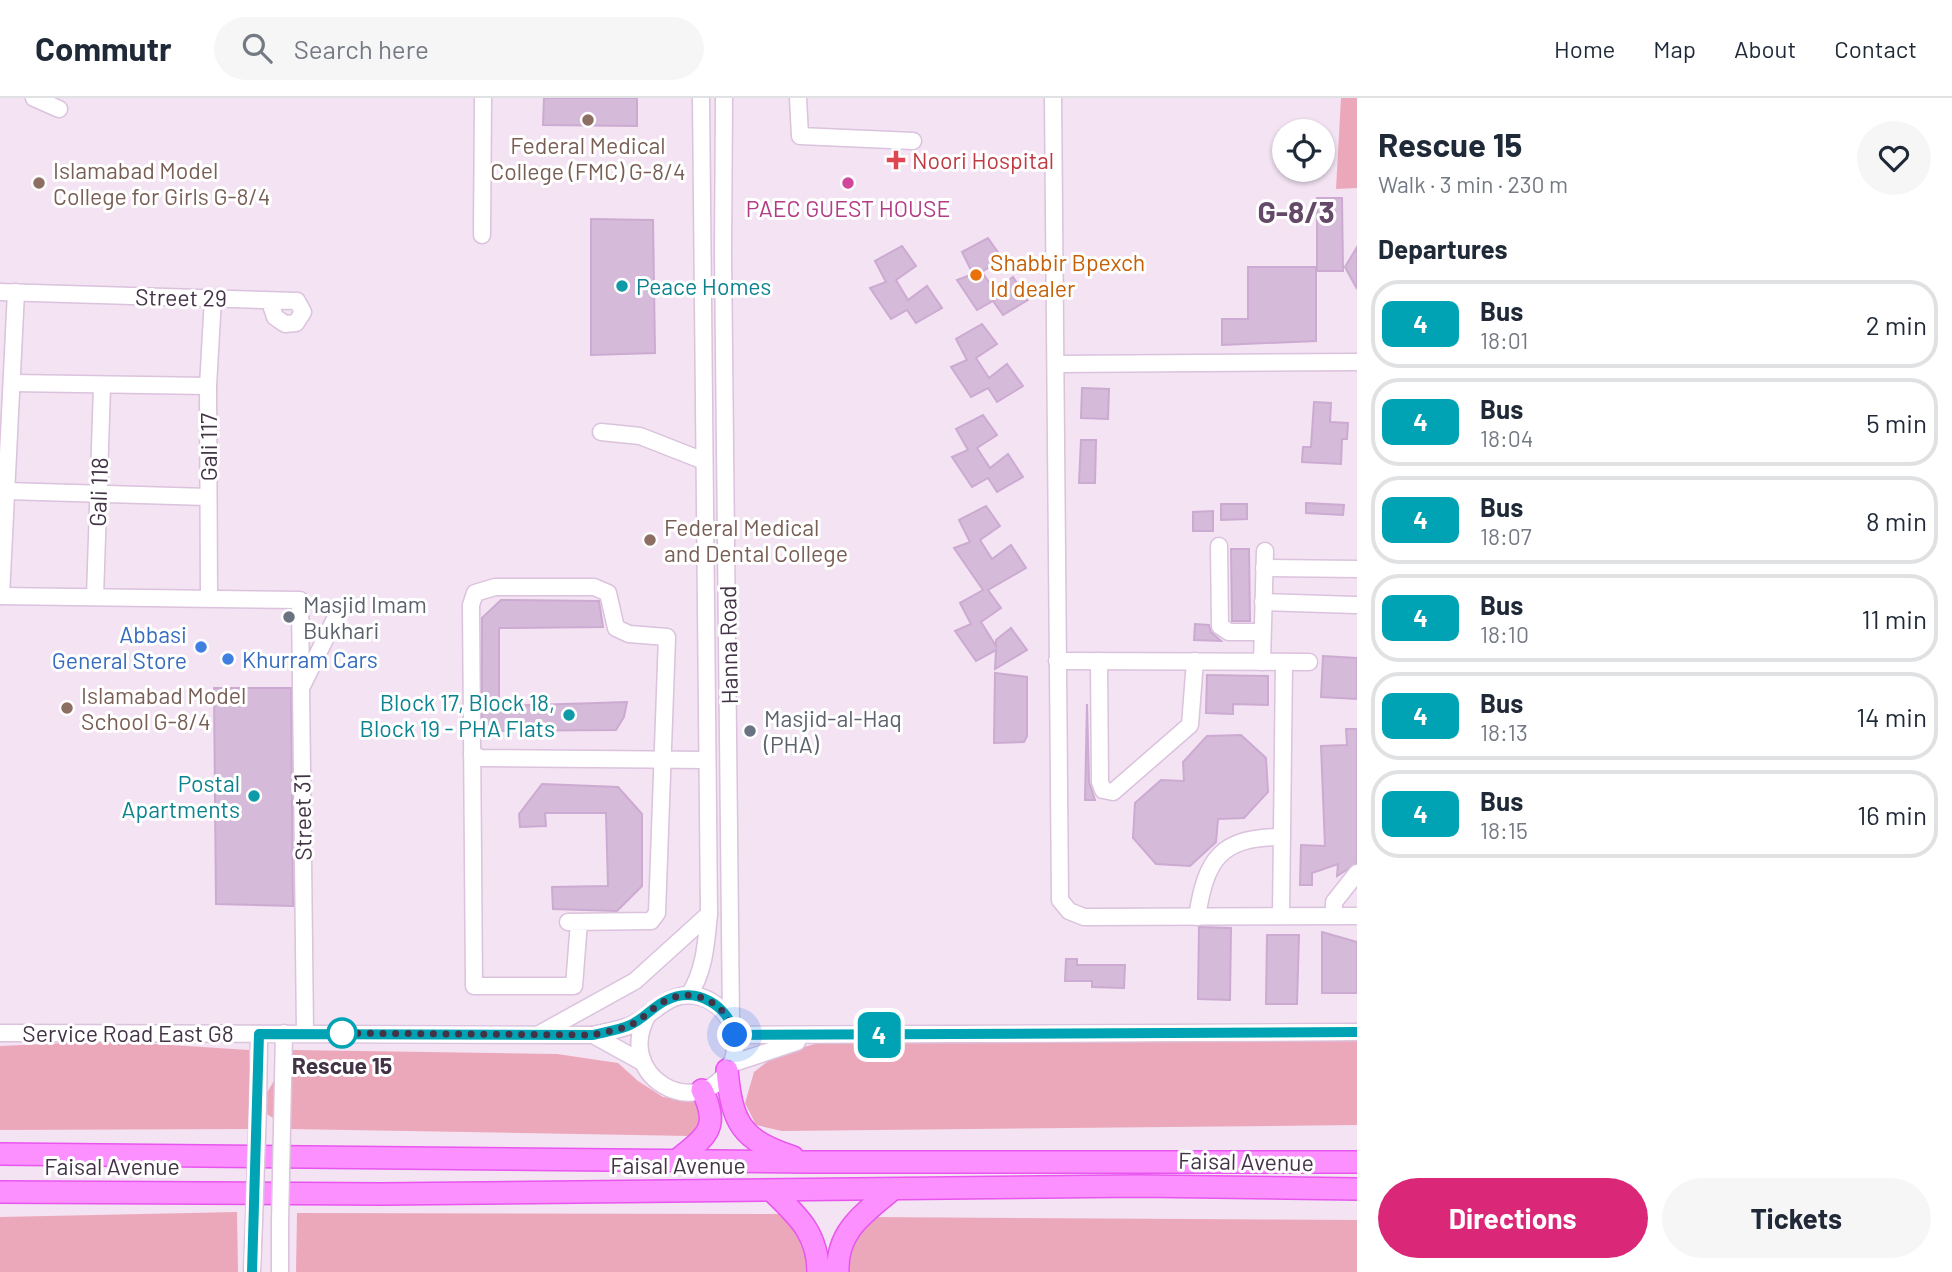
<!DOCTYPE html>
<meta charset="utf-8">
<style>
body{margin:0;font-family:Barlow,sans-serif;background:#f6f6f7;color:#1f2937;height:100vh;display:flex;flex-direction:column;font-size:26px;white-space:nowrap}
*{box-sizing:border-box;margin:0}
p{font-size:23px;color:#747a83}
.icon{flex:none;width:38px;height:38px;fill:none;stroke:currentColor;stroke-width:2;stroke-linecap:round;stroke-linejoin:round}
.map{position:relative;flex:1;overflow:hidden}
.drawer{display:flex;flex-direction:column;background:#fff;width:595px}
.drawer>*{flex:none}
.badge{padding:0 14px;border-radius:10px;font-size:24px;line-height:46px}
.tools{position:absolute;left:1272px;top:21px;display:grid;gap:14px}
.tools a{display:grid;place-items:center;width:63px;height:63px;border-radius:50%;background:#fff;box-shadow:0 2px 5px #0004;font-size:35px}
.you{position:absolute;width:35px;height:35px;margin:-18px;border:5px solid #fff;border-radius:50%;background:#1a73e8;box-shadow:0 0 0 10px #1a73e833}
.map>.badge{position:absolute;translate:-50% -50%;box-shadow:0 0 0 4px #fff}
h2{padding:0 21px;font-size:26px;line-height:63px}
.round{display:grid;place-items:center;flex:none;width:74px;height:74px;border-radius:37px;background:#f6f6f7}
.headline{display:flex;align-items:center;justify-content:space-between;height:119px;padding:0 21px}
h1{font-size:33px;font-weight:700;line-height:52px}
.primary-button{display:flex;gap:14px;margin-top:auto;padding:14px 21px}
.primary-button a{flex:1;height:80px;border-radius:42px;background:#db2777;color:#fff;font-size:28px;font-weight:700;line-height:80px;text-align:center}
.primary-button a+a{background:#f6f6f7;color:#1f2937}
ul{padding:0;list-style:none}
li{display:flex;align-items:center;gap:21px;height:88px;margin:0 14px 10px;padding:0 7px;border:4px solid #e0e1e3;border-radius:28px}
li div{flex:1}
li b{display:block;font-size:26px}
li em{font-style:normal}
li .badge{min-width:77px;font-weight:700;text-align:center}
header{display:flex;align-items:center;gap:42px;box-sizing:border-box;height:98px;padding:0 35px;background:#fff;border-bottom:2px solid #e0e1e3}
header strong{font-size:33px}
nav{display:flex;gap:38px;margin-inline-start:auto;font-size:24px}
.search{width:490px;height:63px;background:#f6f6f7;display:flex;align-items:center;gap:18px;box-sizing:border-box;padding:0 24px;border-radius:38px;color:#747a83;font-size:26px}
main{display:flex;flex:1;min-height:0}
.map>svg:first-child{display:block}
</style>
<header>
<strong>Commutr</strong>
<div class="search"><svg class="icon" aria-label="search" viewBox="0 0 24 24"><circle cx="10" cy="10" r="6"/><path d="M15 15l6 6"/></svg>Search here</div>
<nav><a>Home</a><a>Map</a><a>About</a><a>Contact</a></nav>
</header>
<main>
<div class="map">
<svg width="1357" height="1174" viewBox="0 0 1357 1174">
<rect width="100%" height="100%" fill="#f3e3f3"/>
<!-- green -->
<g fill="#eca8bb">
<path d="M1341,0h16v90l-21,1z"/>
<path d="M836,940l521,1v86l-575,6 -26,-6 -11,-22 9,-31 22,-17z"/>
<path d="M108,943l141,9v79l-249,1v-84z"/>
<path d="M292,952l265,4 61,9 20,18 25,16 30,3 11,15 -14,21 -401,-7 -31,-21z"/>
<path d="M237,1114l1,60h-238v-55z"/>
<path d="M297,1115l492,1 20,25 3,33h-516z"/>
<path d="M868,1119l489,3v52h-507c-3,-24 6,-36 18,-55z"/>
</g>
<!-- building -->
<g fill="#d5bbd9" stroke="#ccaad1" stroke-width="2">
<path d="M544,0h93v28l-94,-1z"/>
<path d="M1317,100h25l1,73h-26z"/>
<path d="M591,121l62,1 2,133 -64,2z"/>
<path d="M988,140l14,20 -20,14 13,19 18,-14 15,23 -25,15 -10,-14 -16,9 -20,-30 16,-6 -11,-22z"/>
<path d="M902,148l14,20 -20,14 12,20 19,-14 15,22 -26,15 -9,-13 -16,9 -21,-31 16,-6 -11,-21z"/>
<path d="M1357,149v42l-12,-22z"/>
<path d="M1248,169h68v74l-94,4v-26h26z"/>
<path d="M982,226l15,20 -21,14 13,20 18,-14 16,22 -26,16 -9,-14 -17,9 -20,-30 16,-7 -11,-21z"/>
<path d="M1082,290l27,1 -1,30 -27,-1z"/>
<path d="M1314,304l17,1 -1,19 18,1 -1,16h-5l-1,25 -39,-2 1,-15h8z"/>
<path d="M983,317l14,20 -20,13 13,20 18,-14 15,23 -26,15 -9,-14 -16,9 -20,-30 16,-7 -12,-21z"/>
<path d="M1081,342h15l-1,43h-16z"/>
<path d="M1306,405l38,2 -1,10 -37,-2z"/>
<path d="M1221,406h26v15l-26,1z"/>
<path d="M986,408l14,20 -20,14 12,19 19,-14 15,23 -38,22 13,18 -20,14 15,24v-6l15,-12 16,22 -32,19 1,-19 -20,11 -21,-30 16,-7 -11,-21 23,-13 -29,-42 16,-6 -11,-22z"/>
<path d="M1213,413v20h-20v-19z"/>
<path d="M1231,451h18l1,72h-18z"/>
<path d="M501,502l98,1 4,26 -104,1v78l128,-4 -3,15 -8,13 -134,1v-113z"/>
<path d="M1195,526l14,1 2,7 10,9 -27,-1z"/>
<path d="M1323,558l34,2v41l-36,-2z"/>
<path d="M995,575l32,4v59l-3,6 -30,1z"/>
<path d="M1207,577l61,1v29l-35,-1v10l-27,-1z"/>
<path d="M214,590h77l2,218 -77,-2z"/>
<path d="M1087,606l2,78 6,18h-10z"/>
<path d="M1346,631h11v134l-20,13 1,-12 -26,9v12h-12l1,-40 24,1 -4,-100 26,-1z"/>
<path d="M1241,637l25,23 2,34 -24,26 -26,1 -2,23 -26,24 -34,-2 -23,-26 2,-35 26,-23 23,1 -1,-19 24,-26z"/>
<path d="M542,686l76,3 24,27v72l-25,25 -64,-2 -1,-22 56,-1 -2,-73h-61l1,13 -26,1 -1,-13z"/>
<path d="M1199,829l32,1 -1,72 -32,-1z"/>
<path d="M1322,834l35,10v51h-35z"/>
<path d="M1267,837h32l-2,69h-31z"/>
<path d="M1066,861h11v6h48l-1,23 -32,-1v-6h-27z"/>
</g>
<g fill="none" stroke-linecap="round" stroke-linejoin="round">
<!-- minor casing -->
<g stroke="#dbc2dd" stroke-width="19">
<g id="minor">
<path d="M34,0l25,11"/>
<path d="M724,0l-1,156 8,769"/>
<path d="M798,0l2,38 113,5"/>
<path d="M1053,0l7,802 9,11 15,6 273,-1"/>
<path d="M482,137l1,-137"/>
<path d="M0,194l297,9 6,11 -7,11 -11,1 -10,-7 -5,-15"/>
<path d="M1057,266l300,-2"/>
<path d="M13,285l195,3"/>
<path d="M601,334l39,4 64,25"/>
<path d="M6,393l202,6"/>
<path d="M1219,448l1,80 9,6h33"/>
<path d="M1264,470l93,1"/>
<path d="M0,498l300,4 5,433"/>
<path d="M1,498l15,-304"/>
<path d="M95,499l7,-210"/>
<path d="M209,499l-1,-211 5,-88"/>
<path d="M1263,504l92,3"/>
<path d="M1057,563l252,1"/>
<path d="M1099,563l1,121 3,8 10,2 77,-67 5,-64"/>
<path d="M1262,564l3,-111"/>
<path d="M302,588l33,-67"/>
<path d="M472,656l9,4 226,2"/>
<path d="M1281,818l3,-254"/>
<path d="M1334,818v-14l23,-29"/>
<path d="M1197,819c9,-59 24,-80 85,-80"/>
<path d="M568,824l83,-1 6,-8 10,-276 -38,-3 -13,-6 -8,-35 -14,-6h-99l-20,6 -4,12 3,381h100l5,-64"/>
<path d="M689,897c16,-25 17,-52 20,-81l-8,-816"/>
<path d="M0,935l593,2c12,-3 25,-5 36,-9 27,-11 39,-38 72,-29 16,5 28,18 33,33 3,12 1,26 -4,37 -33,58 -119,8 -81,-54"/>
<path d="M541,935l94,-52 74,-67"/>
<path d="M593,937l49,27"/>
<path d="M735,937l622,-3"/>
<path d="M731,966l66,-22"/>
<path d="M258,1010l1,-74"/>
<path d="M282,1029l2,-94"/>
<path d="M252,1174l2,-51"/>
<path d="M280,1174v-50"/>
</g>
</g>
<!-- major casing -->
<g stroke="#e856ee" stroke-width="24">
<g id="major">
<path d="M727,972c5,53 14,70 66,87"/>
<path d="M0,1056l806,8h551"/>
<path d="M676,1063c30,-25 45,-32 26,-71"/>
<path d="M772,1093c26,25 46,43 46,81"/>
<path d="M0,1094l382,2 757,-8 218,3"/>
<path d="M838,1174c-2,-40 25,-58 54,-82"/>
</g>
</g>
<!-- minor -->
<use href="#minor" stroke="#fff" stroke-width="16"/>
<!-- major -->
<use href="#major" stroke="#fc90ff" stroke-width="21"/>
<!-- minor-bridge casing -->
<g stroke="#dbc2dd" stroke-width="19" stroke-linecap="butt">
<g id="minor-bridge">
<path d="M254,1123l4,-113"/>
<path d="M280,1124l2,-95"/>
</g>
</g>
<!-- minor-bridge -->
<use href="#minor-bridge" stroke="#fff" stroke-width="16"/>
</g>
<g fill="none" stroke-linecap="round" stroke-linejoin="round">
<!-- line casing -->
<g stroke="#fff" stroke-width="16">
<path id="line" d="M252,1174l7,-238 334,1c12,-3 26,-5 37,-10 14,-6 23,-19 37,-25 29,-14 61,5 68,35l622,-3"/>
</g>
<!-- line -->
<use href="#line" stroke="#00a3b4" stroke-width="10"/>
<!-- walk -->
<path stroke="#433346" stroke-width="7" stroke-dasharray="0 12.6" d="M342,935h-11l262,2c12,-3 26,-5 37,-10 14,-6 23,-19 37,-25 29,-14 61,5 68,35"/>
</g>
<!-- markers -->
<g fill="#8d6e63" stroke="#fff" stroke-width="2.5">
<circle cx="588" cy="22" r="7"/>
<circle cx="39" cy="85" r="7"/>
<circle cx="650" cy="442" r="7"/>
<circle cx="67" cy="610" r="7"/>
</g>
<path fill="#e0444e" stroke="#fff" stroke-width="2.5" d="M892.5 51.5h7v7h7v7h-7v7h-7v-7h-7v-7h7z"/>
<circle fill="#d1479c" stroke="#fff" stroke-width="2.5" cx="848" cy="85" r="7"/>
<circle fill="#e8710a" stroke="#fff" stroke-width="2.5" cx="976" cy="177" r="7"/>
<g fill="#0f9aa8" stroke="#fff" stroke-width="2.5">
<circle cx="622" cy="188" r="7"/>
<circle cx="569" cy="617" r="7"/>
<circle cx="254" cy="698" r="7"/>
</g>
<g fill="#6b7280" stroke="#fff" stroke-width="2.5">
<circle cx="289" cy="519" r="7"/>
<circle cx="750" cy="633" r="7"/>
</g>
<g fill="#3f7fe0" stroke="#fff" stroke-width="2.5">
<circle cx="201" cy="549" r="7"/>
<circle cx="228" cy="561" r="7"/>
</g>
<circle fill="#fff" stroke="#00a3b4" stroke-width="3.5" cx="342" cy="935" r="14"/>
<g text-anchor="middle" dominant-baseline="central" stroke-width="6" stroke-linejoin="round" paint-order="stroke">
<!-- education labels -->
<g font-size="23" fill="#785e54" stroke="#fff" text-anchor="start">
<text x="588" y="47" text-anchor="middle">Federal Medical<tspan x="588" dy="26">College (FMC) G-8/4</tspan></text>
<text x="53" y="72">Islamabad Model<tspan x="53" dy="26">College for Girls G-8/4</tspan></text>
<text x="664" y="429">Federal Medical<tspan x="664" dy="26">and Dental College</tspan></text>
<text x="81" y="597">Islamabad Model<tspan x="81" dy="26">School G-8/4</tspan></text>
</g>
<!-- health labels -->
<g font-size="23" fill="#be3a42" stroke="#fff" text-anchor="start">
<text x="912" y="62">Noori Hospital</text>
</g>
<!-- hotel labels -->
<g font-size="23" fill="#b23c85" stroke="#fff">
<text x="848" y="110">PAEC GUEST HOUSE</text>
</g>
<!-- food labels -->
<g font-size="23" fill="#c56008" stroke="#fff" text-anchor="start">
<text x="990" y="164">Shabbir Bpexch<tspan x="990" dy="26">Id dealer</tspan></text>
</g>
<!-- culture labels -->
<g font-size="23" fill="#0d838f" stroke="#fff" text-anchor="end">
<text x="636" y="188" text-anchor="start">Peace Homes</text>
<text x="555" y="604">Block 17, Block 18,<tspan x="555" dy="26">Block 19 - PHA Flats</tspan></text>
<text x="240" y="685">Postal<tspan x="240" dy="26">Apartments</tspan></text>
</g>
<!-- street labels -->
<g font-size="23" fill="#433346" stroke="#fff">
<text transform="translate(181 199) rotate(1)">Street 29</text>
<text transform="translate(208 349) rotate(-90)">Gali 117</text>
<text transform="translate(98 394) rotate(-88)">Gali 118</text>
<text transform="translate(728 547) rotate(-91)">Hanna Road</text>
<text transform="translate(302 719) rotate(-91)">Street 31</text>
<text x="128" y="935">Service Road East G8</text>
<text transform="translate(1246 1063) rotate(1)">Faisal Avenue</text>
<text x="678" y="1067">Faisal Avenue</text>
<text x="112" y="1068">Faisal Avenue</text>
</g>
<!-- worship labels -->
<g font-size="23" fill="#5b616d" stroke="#fff" text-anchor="start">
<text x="303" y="506">Masjid Imam<tspan x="303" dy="26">Bukhari</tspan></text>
<text x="764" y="620">Masjid-al-Haq<tspan x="764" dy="26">(PHA)</tspan></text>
</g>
<!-- shop labels -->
<g font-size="23" fill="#366cbe" stroke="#fff" text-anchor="end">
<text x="187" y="536">Abbasi<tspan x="187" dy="26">General Store</tspan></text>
<text x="242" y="561" text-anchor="start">Khurram Cars</text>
</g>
<!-- stop labels -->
<g font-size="23" font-weight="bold" fill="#433346" stroke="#fff">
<text x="342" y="967">Rescue 15</text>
</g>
<!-- district labels -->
<g font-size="30" font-weight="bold" fill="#654969" stroke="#fff">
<text x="1296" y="113">G-8/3</text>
</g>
</g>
</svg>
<div class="tools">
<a><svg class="icon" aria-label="locate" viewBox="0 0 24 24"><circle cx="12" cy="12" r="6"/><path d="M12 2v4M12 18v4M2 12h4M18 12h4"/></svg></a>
</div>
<div class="you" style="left:735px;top:937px"></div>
<b class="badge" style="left:879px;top:937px;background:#00a3b4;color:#fff">4</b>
</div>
<section class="drawer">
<div class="headline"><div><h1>Rescue 15</h1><p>Walk · 3 min · 230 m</p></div><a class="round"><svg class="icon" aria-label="heart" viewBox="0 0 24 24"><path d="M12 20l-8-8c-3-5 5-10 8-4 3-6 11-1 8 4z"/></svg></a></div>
<h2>Departures</h2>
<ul>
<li><span class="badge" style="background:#00a3b4;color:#fff">4</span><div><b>Bus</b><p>18:01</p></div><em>2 min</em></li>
<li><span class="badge" style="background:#00a3b4;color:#fff">4</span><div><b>Bus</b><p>18:04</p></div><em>5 min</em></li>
<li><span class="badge" style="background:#00a3b4;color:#fff">4</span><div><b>Bus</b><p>18:07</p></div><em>8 min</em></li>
<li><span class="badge" style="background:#00a3b4;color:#fff">4</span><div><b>Bus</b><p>18:10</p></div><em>11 min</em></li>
<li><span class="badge" style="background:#00a3b4;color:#fff">4</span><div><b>Bus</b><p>18:13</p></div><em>14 min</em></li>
<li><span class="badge" style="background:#00a3b4;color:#fff">4</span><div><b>Bus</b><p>18:15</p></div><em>16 min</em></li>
</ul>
<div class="primary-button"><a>Directions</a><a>Tickets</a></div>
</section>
</main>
